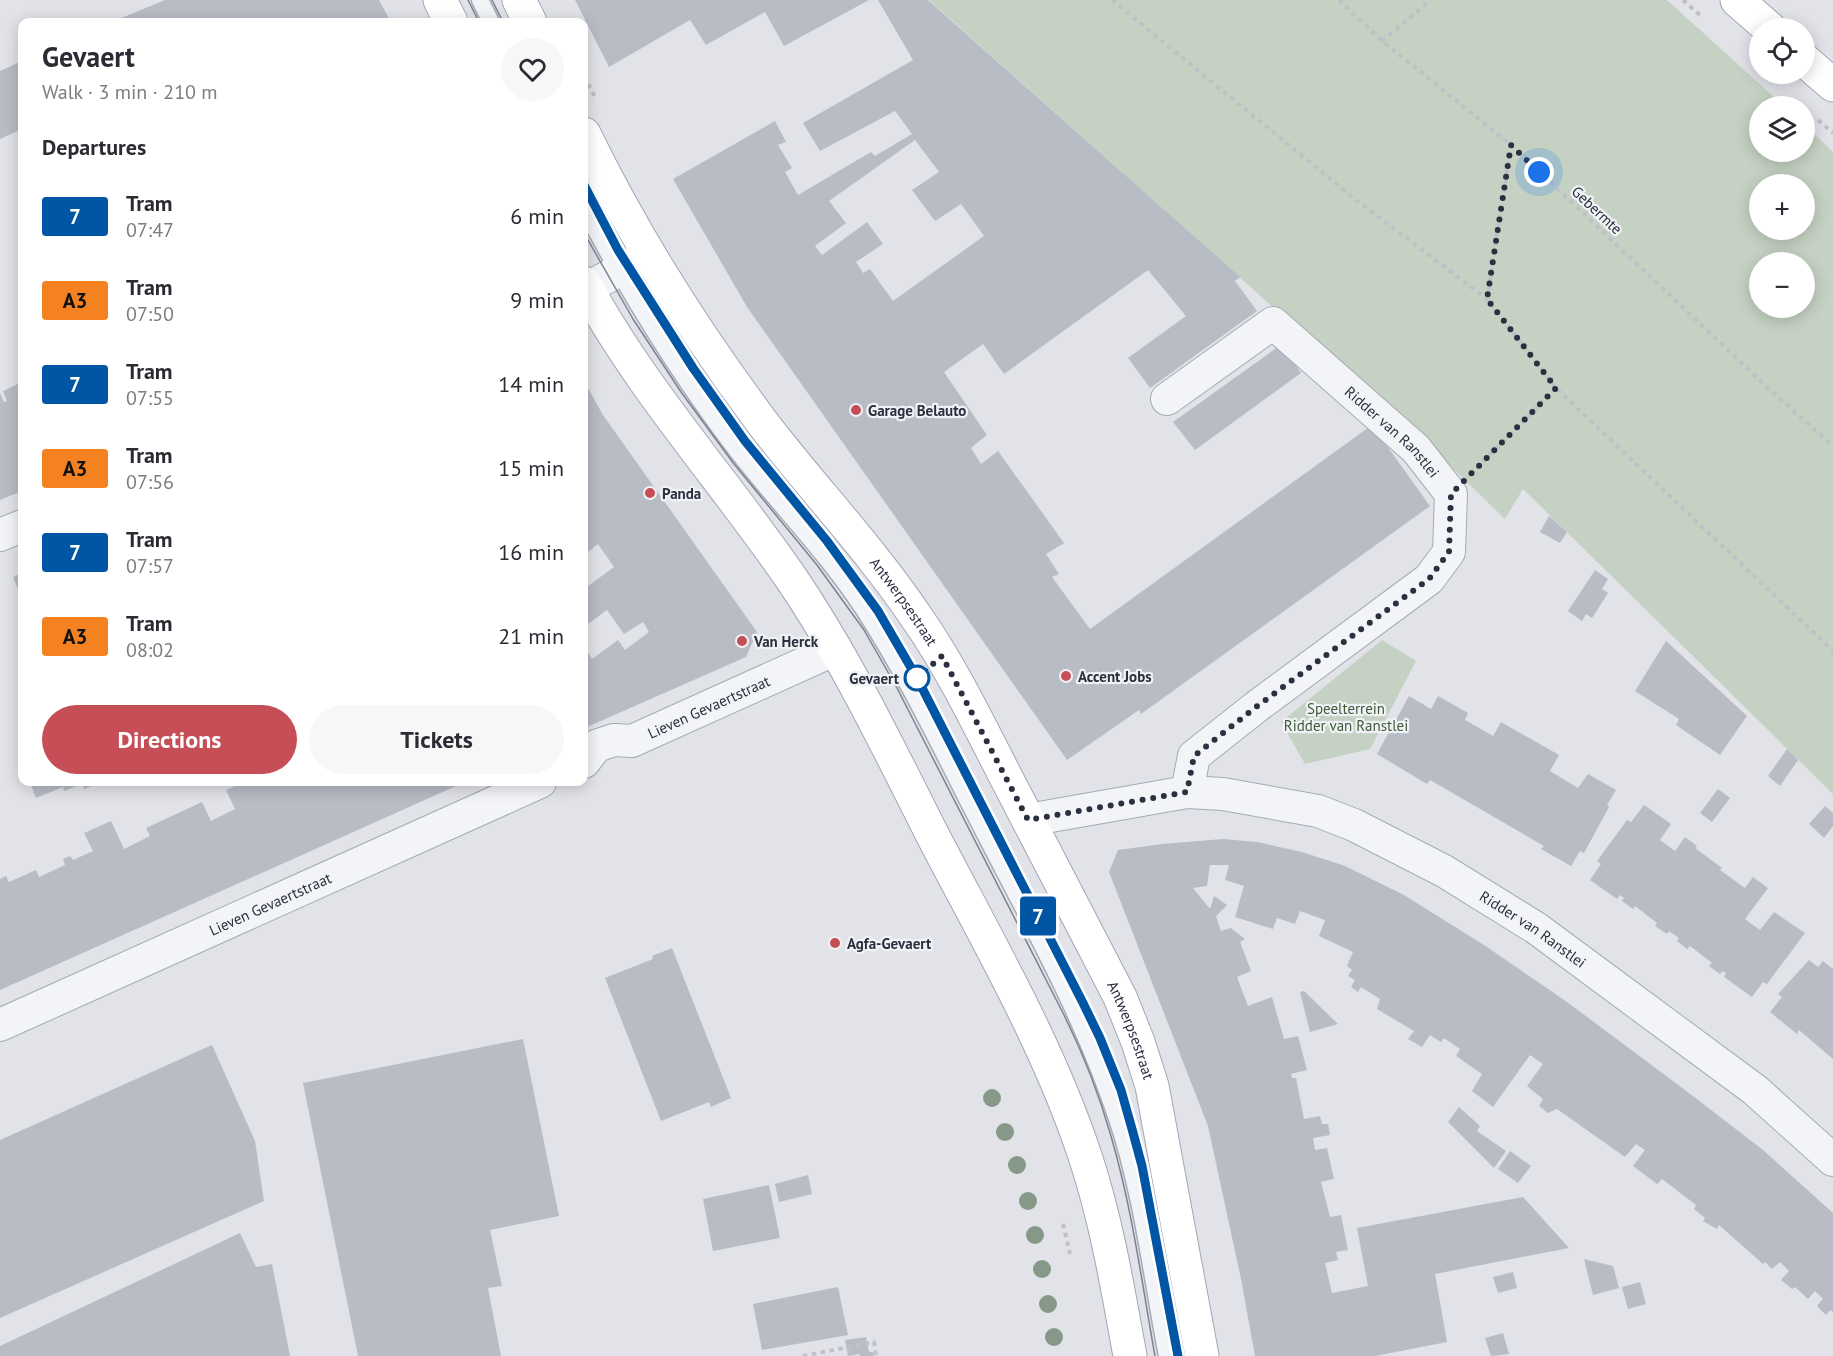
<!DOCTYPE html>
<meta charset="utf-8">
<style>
body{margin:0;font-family:"PT Sans",sans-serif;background:#f7f7f7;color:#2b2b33;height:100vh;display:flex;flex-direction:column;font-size:22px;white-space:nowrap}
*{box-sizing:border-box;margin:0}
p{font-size:20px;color:#7c7c81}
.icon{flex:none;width:33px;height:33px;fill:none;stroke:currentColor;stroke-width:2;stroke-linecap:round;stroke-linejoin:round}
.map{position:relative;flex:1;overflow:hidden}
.details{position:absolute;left:18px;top:18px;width:570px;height:768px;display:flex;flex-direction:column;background:#fff;border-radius:12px;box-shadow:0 3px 15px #0003}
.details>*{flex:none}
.badge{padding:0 12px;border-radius:4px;font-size:21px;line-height:39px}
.buttons{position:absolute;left:1749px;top:18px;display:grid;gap:12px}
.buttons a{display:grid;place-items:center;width:66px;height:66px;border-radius:50%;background:#fff;box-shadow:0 3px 15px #0003;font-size:30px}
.you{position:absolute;width:30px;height:30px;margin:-15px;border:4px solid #fff;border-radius:50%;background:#1a73e8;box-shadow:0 0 0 9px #1a73e833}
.map>.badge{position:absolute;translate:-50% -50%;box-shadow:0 0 0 3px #fff}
h2{padding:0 24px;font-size:22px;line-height:54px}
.round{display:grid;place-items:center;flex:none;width:63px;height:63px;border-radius:32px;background:#f7f7f7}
.summary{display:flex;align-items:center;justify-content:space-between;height:102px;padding:0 24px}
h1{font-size:28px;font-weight:600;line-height:45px}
.button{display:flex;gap:12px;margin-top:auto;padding:12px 24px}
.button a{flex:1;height:69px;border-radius:36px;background:#c64e56;color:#fff;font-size:24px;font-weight:600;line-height:69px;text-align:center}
.button a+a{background:#f7f7f7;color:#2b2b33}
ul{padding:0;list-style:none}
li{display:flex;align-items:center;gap:18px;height:84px;padding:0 24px}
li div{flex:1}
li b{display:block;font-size:22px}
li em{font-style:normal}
li .badge{min-width:66px;font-weight:700;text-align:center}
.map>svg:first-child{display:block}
</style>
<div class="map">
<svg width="1833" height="1356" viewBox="0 0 1833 1356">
<rect width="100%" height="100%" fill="#e1e3e9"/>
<!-- green -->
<g fill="#c5d2c3" fill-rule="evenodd">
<path d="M929,0h738l117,106h-24v46h44l1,-27 28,27v642l-310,-305 -18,30 -63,-61zM1760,184h44v46h-44zM1760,262h44v46h-44z"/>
<path d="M1382,640l34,21 -46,88 -65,15 -24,-42z"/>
</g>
<!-- building -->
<g fill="#b8bcc5" fill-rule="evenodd">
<path d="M165,0h214l12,22h-279z"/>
<path d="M575,0h294l-85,46 -19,-34 -59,33 -16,-25 -81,47z"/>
<path d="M878,0h50l312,277 -5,4 22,30 -107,77 -22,-30 58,-42 -38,-46 -144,104 -21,-30 -39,28 43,63 -16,13 10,16 17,-13 66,92 -18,11 13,20 -7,3 38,52 282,-204 58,81 -289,208 -2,-4 -72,50 -320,-453 -74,-128 102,-58 11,21 -8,3 14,23 -7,4 13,23 73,-43 4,4 37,-22 -17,-23 -75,40 -17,-28 110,-63zM915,140l24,32 -27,18 23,31 26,-17 23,32 -91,65 -23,-32 -7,4 -7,-11 27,-18 -16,-22 -45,33 -7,-9 31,-23 -17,-22z"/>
<path d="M22,61v68l-22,10v-68z"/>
<path d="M1282,344l19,29 -106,77 -22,-28z"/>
<path d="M584,381l19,34 154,217 -11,25 -159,70 -3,-8v-73l8,13 26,-19 7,10 24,-18 -6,-10 -19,12 -17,-24 -23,17v-38l30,-22 -16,-23 -14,11z"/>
<path d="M22,382v109l-22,9v-107l4,9 3,-1 -4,-10z"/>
<path d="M1549,516l18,16 -7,11 -20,-11z"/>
<path d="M1595,570l13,9 -6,10 6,4 -16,25 -6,-4 -4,7 -14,-10z"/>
<path d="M22,573v26l-9,-22z"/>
<path d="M1666,641l81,75 -27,39 -44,-30 3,-6 -44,-28z"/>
<path d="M1409,696l22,13 7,-13 30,17 -3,7 28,16 8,-14 58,33 -9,16 28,17 10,-14 28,16 -9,15 2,2 -25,46 -4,-2 -9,15 -30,-17 3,-3 -114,-66 -3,4 -50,-30z"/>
<path d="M1787,749l11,11 -18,26 -12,-10z"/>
<path d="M30,782h62l2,3 -10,4 -2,-5 -18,7 -1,-4 -27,11z"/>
<path d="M244,782h221l-465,208v-111l6,-3 3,6 27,-12 3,7 26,-12 -2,-6 7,-3 3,4 20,-9 -9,-18 27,-12 13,28 26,-13 -4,-8 56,-26 9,19 24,-12 -9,-19z"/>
<path d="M1718,789l12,9 -18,24 -12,-9z"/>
<path d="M1644,805l27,19 -11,16 15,11 10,-14 12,9 -2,2 27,20 -2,2 25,18 8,-11 15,11 -23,31 15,11 14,-18 31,21 -38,51 -4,-2 -11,15 -28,-20 2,-4 -3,-2 -3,3 -11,-8 3,-3 -22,-17 -3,3 -10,-8 2,-3 -10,-7 -2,3 -12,-8 2,-3 -22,-17 -2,3 -11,-8 2,-3 -4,-3 -3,4 -27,-19 11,-16 -4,-3 30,-41 4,2z"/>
<path d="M1825,806l8,7v13l-9,12 -15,-14z"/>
<path d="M1223,839l34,3 45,10 43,14 59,29 83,52 80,55 122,91 74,57 70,63v99l-3,-2 -4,5 -9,-9 6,-7 -8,-8 -7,8 -13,-12 -3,2 -11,-9 8,-9 -9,-9 -8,7 -7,-7 -2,2 -44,-39 -2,4 -14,-8 2,-3 -11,-9 2,-4 -34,-26 -5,5 -24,-18 12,-16 -9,-6 -11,13 -68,-48 -9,4 -9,-7 4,-7 -16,-13 16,-22 -13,-9 -37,52 -21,-16 10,-17 -26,-18 4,-7 -16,-11 -3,4 -11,-7 -8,12 -14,-8 6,-8 -37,-22 3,-10 -19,-12 -3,5 -7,-5 4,-7 -7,-4 4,-6 -5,-4 6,-14 -34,-16 6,-16 -25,-9 -5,13 -18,-6 -4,11 -38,-12 9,-31 -19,-6 4,-15h-19l-3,21 -14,2 17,21 4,-13 13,9 -11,11 5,15 10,-3 14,11 -5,3 11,29 -14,6 11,29 24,-9 12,42 14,-3 9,34 -16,4 1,4h4l8,41 16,-3 2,8h6l2,11 -17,3 2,12 12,-2 7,31 -13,3 9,35 11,-2 7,35 -12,2 2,8 -13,3 7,30 36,-7 -11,-58 166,-31 46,51 -134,26 12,68 -72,14h-120l-14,-77 -33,-153 -99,-254 9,-22 44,-6z"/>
<path d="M672,948l59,150 -20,9 -2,-5 -48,19 -56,-143 48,-19 -1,-3z"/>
<path d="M1809,960l9,7 5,-6 10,8v90l-34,-29 -2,4 -27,-22 12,-15 -4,-3z"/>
<path d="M1304,991l34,33 -28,8 -10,-40z"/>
<path d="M523,1039l36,177 -69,14 12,56 -14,2 13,68h-143l-55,-273z"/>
<path d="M212,1045l43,96 9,60 -264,117v-178z"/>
<path d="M1459,1107l21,19 -3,5 29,20 -12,17 -46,-46z"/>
<path d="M1510,1151l21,15 -13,17 -20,-14z"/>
<path d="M808,1175l4,19 -33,8 -4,-18z"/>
<path d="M769,1185l11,53 -67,13 -10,-52z"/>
<path d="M240,1233l16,34 16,-3 18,92h-290v-10z"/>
<path d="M1584,1259l29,7 6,22 -26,7z"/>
<path d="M1513,1272l4,16 -19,5 -5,-16z"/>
<path d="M1640,1282l6,22 -18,5 -6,-22z"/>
<path d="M838,1287l10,48 -86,15 -9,-46z"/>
<path d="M1503,1333l6,21 -18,2 -6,-18z"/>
<path d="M866,1337l3,15h4l1,4h-14v-2l-12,2 -3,-16z"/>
</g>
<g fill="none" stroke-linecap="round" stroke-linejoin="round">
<!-- service casing -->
<g stroke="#a6aab3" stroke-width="19">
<g id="service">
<path d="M480,0l11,22"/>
<path d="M584,208c44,84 95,167 153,243 41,53 90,102 127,159 47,73 84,153 124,230 47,91 97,182 129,279 25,74 35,160 50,237"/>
</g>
</g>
<!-- minor casing -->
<g stroke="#a6aab3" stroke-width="34">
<g id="minor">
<path d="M584,290l65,-36"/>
<path id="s1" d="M1167,399l106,-76 143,126 35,45 -2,58 -20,27 -173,128 -62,49 -7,36"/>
<path d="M0,535l22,-9"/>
<path id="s2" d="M584,762l12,-16 18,-6 18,1 204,-92"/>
<path id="s3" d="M1028,820l159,-28 36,2 95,17 36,14 90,46 92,57 219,162 78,70"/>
<path id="s4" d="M0,1025l540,-243"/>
</g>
</g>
<!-- primary casing -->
<g stroke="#a1a7b4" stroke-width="35">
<g id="primary">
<path d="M440,0l11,22"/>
<path d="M519,0l11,22"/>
<path d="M1737,0l32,28"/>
<path d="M1804,60l29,25"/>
<path id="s5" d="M584,134c49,101 110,197 177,287 51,67 109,127 156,197 36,52 63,109 92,165 37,72 74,143 111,214l18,45 14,44 50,270"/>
<path d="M584,283c57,106 139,196 207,295 55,81 97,169 141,256 55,106 117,212 154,325 21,64 32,131 44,197"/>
</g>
</g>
<!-- path -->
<g stroke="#bfc1c7" stroke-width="4" stroke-dasharray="4.5 4.5" stroke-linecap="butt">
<path d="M1112,0l244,200 131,99 69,89 277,263"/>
<path d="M1339,0l43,41 129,104 256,242 66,59"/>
<path d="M1683,0l20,18"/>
<path d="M1382,41l49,-41"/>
<path d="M584,76l12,23"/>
<path d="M1818,120l15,13"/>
<path d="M1487,299l24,-154"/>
<path d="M1477,468l79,-80"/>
<path d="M1063,1224l7,30"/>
<path d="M803,1356l71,-14 2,14"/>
</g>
<!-- service -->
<use href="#service" stroke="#f3f4f7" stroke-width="16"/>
<!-- minor -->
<use href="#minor" stroke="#f3f4f7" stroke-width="32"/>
<!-- primary -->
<use href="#primary" stroke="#fff" stroke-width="33"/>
<!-- tram -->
<g stroke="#7b8291" stroke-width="1.5">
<path d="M468,0l11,22"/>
<path d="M492,0l11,22"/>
<path d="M584,185l34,65 75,118 52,73 82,100 51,70 39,67 166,325c14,29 28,58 38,89 28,83 40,177 57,264"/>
<path d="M584,233l49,86 48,73 53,72 83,101 47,65 33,58 166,325c20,40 36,81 48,123 21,72 31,147 44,220"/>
</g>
</g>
<!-- trees -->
<g fill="#869888">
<circle cx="992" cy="1098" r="9"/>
<circle cx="1005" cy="1132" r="9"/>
<circle cx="1017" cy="1165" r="9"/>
<circle cx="1028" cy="1201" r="9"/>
<circle cx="1035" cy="1235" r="9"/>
<circle cx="1042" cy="1269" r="9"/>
<circle cx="1048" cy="1304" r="9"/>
<circle cx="1054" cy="1337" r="9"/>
</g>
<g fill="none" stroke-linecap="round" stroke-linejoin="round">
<!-- line casing -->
<g stroke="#fff" stroke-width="14">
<path id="line" d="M584,185l34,65 75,118 52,73 82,100 51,70 39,67 166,325 17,35 21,52 11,39 10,37 36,190"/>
</g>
<!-- line -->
<use href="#line" stroke="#0056a4" stroke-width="9"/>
<!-- walk -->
<path stroke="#2a303f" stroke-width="6" stroke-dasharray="0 10.8" d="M917,678l25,-22 86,164 159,-28 7,-36 62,-49 173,-128 20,-27 2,-58 105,-106 -69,-89 24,-154 28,27"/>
</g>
<!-- markers -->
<g fill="#c64e56" stroke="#f0f2f6" stroke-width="2">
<circle cx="856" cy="410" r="6"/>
<circle cx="650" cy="493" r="6"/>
<circle cx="742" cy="641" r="6"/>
<circle cx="1066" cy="676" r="6"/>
<circle cx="835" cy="943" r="6"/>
</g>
<circle fill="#fff" stroke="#0056a4" stroke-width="3" cx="917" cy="678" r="12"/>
<g text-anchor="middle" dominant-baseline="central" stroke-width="4.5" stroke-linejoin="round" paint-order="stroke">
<!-- street labels -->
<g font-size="15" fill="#2a303f" stroke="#f0f2f6">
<text transform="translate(1597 210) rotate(43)">Gebermte</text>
<text stroke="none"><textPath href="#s1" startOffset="292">Ridder van Ranstlei</textPath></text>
<text stroke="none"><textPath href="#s5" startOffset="568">Antwerpsestraat</textPath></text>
<text stroke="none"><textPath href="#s2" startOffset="141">Lieven Gevaertstraat</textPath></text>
<text stroke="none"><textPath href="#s4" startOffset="296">Lieven Gevaertstraat</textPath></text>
<text stroke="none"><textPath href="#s3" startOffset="540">Ridder van Ranstlei</textPath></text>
<text stroke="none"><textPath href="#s5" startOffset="1054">Antwerpsestraat</textPath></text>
</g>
<!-- poi labels -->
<g font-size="15" font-weight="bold" fill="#2a303f" stroke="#f0f2f6" text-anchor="start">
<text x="868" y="410">Garage Belauto</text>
<text x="662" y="493">Panda</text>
<text x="754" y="641">Van Herck</text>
<text x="1078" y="676">Accent Jobs</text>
<text x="847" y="943">Agfa-Gevaert</text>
</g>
<!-- stop labels -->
<g font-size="15" font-weight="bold" fill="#2a303f" stroke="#f0f2f6" text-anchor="end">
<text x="899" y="678">Gevaert</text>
</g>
<!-- park labels -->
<g font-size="15" fill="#3c5a38" stroke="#f0f2f6">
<text x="1346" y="708">Speelterrein<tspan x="1346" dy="17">Ridder van Ranstlei</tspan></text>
</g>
</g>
</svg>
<div class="buttons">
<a><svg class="icon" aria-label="locate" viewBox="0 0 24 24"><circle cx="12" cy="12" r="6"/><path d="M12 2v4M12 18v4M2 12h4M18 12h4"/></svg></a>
<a><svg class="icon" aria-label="layers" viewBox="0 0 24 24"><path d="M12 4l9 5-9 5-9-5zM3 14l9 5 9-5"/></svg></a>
<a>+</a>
<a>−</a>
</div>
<div class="you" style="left:1539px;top:172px"></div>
<b class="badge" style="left:1038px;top:916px;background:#0056a4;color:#fff">7</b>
<section class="details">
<div class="summary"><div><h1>Gevaert</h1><p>Walk · 3 min · 210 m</p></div><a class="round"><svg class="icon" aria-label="heart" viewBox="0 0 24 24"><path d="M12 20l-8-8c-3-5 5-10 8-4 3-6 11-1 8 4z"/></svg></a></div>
<h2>Departures</h2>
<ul>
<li><span class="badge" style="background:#0056a4;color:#fff">7</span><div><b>Tram</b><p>07:47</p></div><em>6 min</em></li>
<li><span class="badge" style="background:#f58220;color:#111">A3</span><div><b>Tram</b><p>07:50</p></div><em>9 min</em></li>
<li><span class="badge" style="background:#0056a4;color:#fff">7</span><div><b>Tram</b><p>07:55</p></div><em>14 min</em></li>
<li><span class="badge" style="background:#f58220;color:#111">A3</span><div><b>Tram</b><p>07:56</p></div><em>15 min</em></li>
<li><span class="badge" style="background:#0056a4;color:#fff">7</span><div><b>Tram</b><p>07:57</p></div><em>16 min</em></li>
<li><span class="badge" style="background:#f58220;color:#111">A3</span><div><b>Tram</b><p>08:02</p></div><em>21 min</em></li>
</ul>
<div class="button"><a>Directions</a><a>Tickets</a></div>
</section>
</div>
